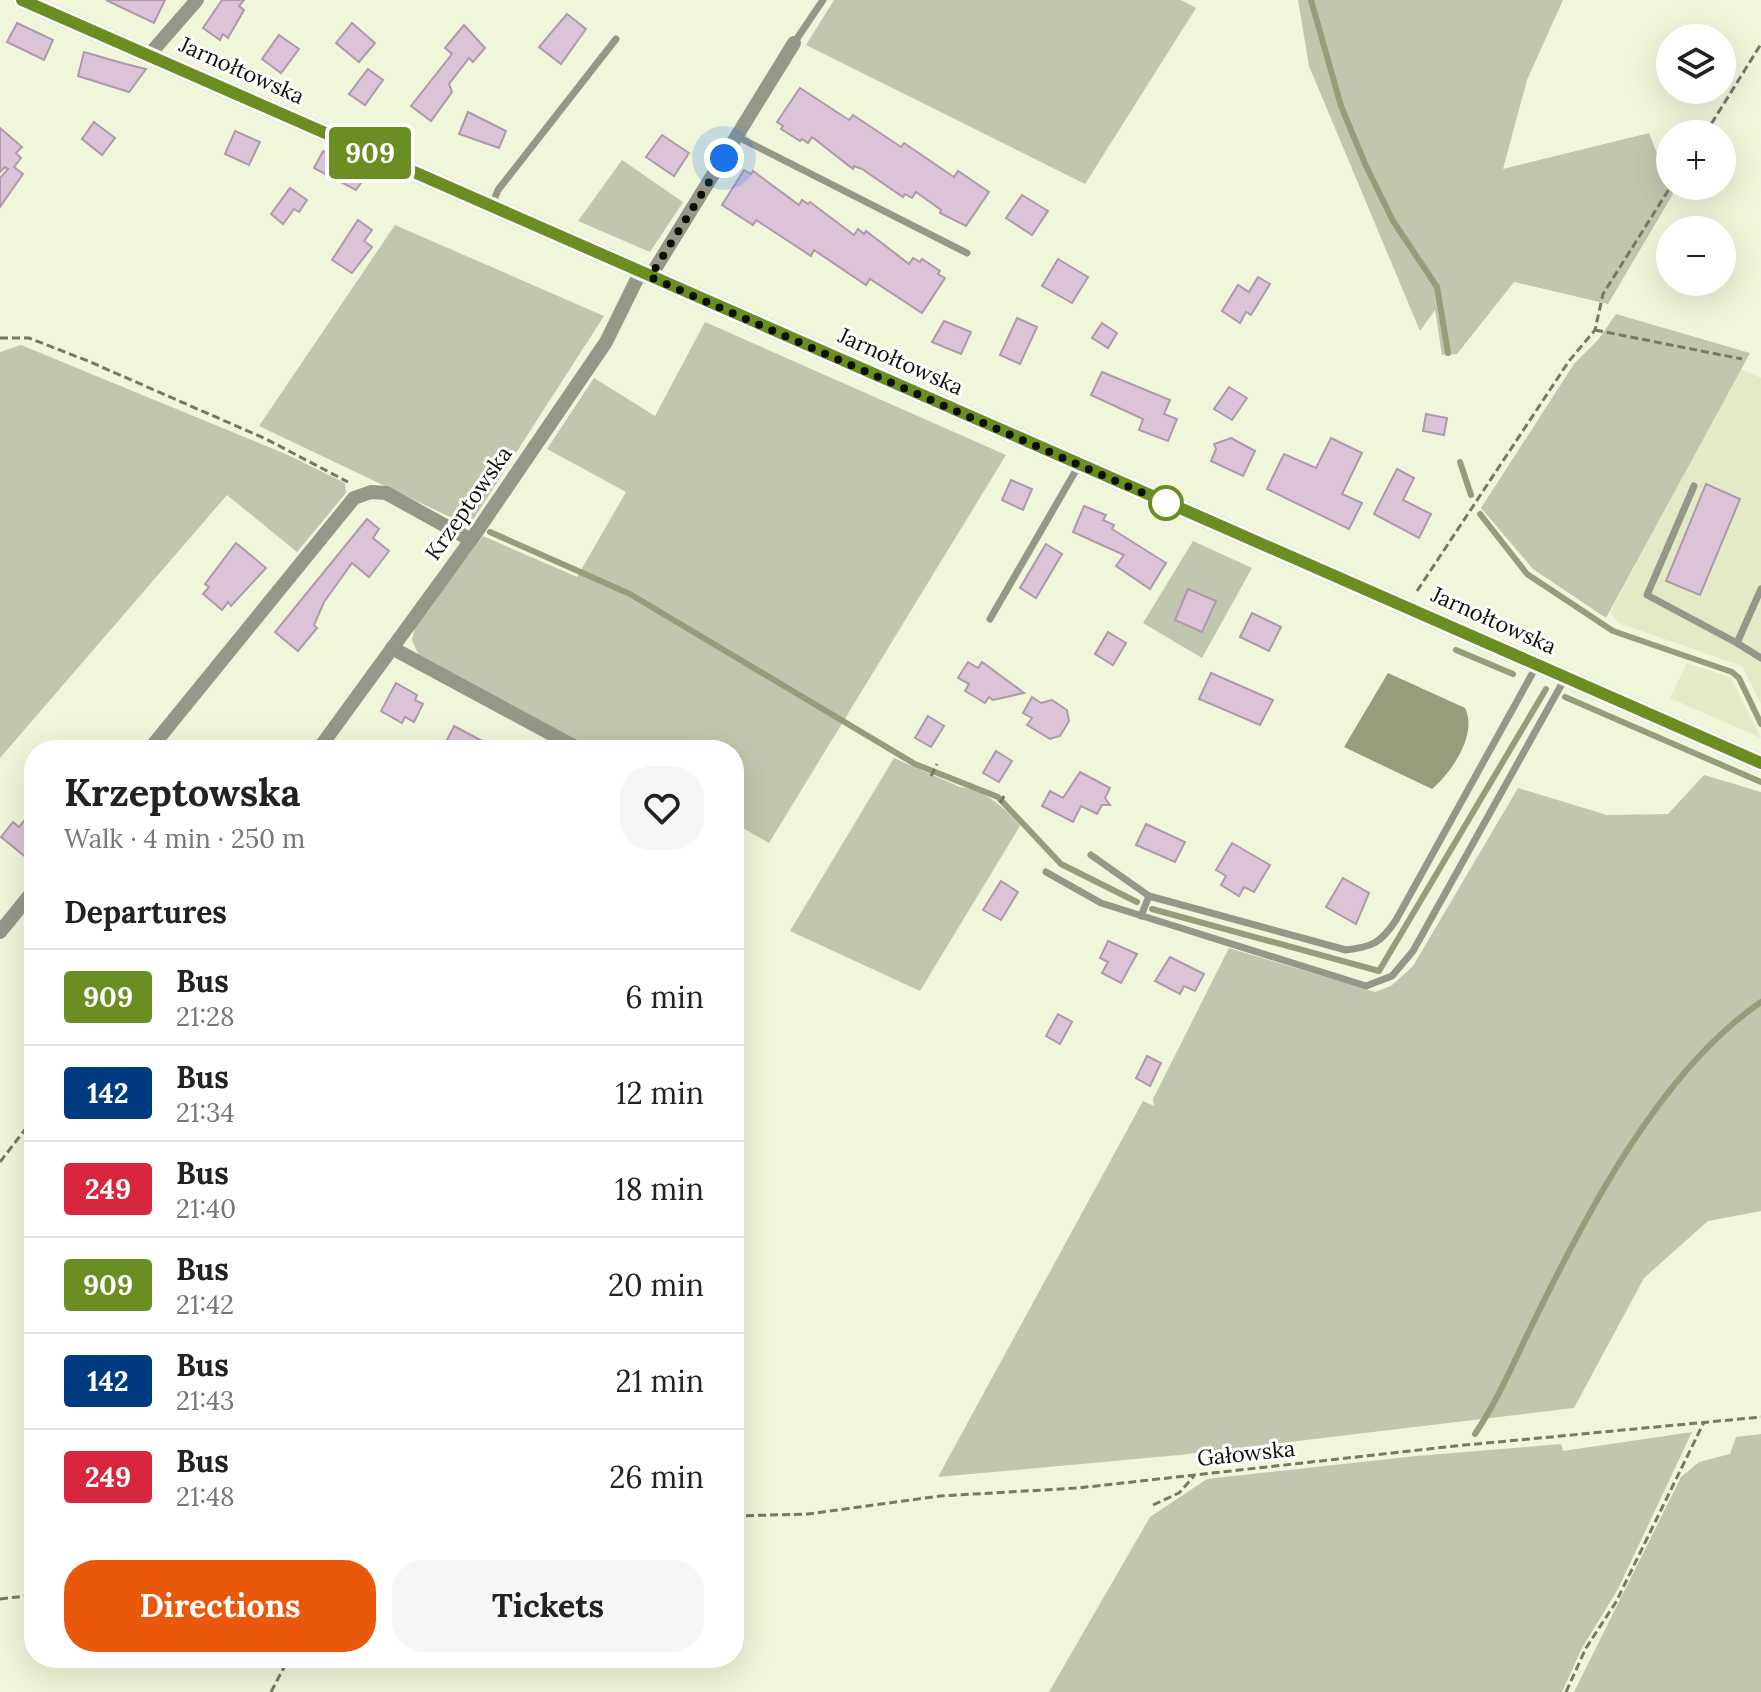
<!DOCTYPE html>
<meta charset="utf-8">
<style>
body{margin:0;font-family:Lora,serif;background:#f6f6f6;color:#222;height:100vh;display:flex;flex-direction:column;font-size:30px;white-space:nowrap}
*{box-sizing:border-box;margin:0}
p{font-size:26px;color:#767676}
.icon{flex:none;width:44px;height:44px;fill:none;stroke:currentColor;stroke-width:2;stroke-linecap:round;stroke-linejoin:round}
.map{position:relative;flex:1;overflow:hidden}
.sheet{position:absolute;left:24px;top:740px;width:720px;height:928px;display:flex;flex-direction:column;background:#fff;border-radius:32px;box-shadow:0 8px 32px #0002}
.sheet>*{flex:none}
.badge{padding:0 16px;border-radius:6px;font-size:28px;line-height:52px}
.controls{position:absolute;left:1656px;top:24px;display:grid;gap:16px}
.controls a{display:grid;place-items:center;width:80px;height:80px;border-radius:50%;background:#fff;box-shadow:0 8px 32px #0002;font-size:40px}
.you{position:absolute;width:40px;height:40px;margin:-20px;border:6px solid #fff;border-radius:50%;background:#1a73e8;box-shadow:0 0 0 12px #1a73e833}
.map>.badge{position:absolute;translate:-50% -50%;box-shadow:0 0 0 4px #fff}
h2{padding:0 40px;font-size:30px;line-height:72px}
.round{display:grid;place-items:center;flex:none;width:84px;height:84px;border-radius:32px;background:#f6f6f6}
.summary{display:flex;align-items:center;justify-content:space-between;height:136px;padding:0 40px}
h1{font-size:38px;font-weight:800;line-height:60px}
.cta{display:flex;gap:16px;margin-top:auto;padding:16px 40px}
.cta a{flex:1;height:92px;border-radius:32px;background:#ea580c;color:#fff;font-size:32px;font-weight:800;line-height:92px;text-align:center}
.cta a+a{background:#f6f6f6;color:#222}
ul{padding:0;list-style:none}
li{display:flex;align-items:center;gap:24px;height:96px;padding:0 40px;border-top:2px solid #e0e0e0}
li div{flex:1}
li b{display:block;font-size:30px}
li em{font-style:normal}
li .badge{min-width:88px;font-weight:700;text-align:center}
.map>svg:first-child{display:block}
</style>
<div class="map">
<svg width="1761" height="1692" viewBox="0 0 1761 1692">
<rect width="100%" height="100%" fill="#f0f6d9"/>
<!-- built -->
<g fill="#e2eac6">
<path d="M1740,369l21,9v326l-19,-38 -123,-43 -9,-10z"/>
<path d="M1687,663l44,15 30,60 -91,-40z"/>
</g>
<!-- green -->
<g fill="#c1c7ae">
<path d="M834,0h347l15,8 -111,176 -279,-139z"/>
<path d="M1298,0h265l-36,80 -24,89 146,-36 24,61 -65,110 -94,-22 -57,72 -15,1 -7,-45 -15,21 -111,-265z"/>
<path d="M622,160l61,42 -33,50 -72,-31z"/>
<path d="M395,225l209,91 -135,210 -210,-100z"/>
<path d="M1616,314l134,39 -144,265 -73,-49 -52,-61 93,-144 24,-24z"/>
<path d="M705,322l301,133 -237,388 -35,-20v-73h-104l-19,-10 -10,10h-5l-177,-94 -7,-16 3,-13 68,-91 94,41 49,-85 -79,-43 47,-71 61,38z"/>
<path d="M21,345l267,110 57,28 1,10 -49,59 -70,-57 -227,263v-406z"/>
<path d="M1193,541l59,27 -50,90 -59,-35z"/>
<path d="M894,758l66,29c23,2 46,21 60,39l-100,165 -130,-60z"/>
<path d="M1704,775l57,17v419l-53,10 -64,57 -70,130 -395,47 -241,22 205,-376 11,5 -1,-7 76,-151 146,44 16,-6 22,-20 105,-178 89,27 61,-1z"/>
<path d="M1692,1432l-74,157 -36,59 -20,44h-513l101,-175 57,-38 209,-23 145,-12 2,7z"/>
<path d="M1761,1434v258h-187l107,-215 18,-15 31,-8 6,-17z"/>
</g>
<!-- water -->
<path fill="#969d7a" d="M1388,673l77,35c13,26 -13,64 -33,81l-88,-42z"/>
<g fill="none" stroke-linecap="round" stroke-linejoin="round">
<!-- stream -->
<g stroke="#969d7a" stroke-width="6">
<path d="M1311,0l30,106 25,60 27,55 44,66 11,66"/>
<path d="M1460,462l11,33"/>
<path d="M1480,514l47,60 86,57 119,41 7,6 22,46"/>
<path d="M490,532l140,62 285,170 83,33 63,67 76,38"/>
<path d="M1456,650l57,24"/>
<path d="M1565,697l196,85"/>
<path d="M1152,909l227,62 167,-282"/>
<path d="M1475,1434c24,-36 40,-75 59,-113 53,-108 126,-250 227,-319"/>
</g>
</g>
<!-- building -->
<g fill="#dbc3d8" stroke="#af99ad" stroke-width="2">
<path d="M106,0h59l-11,23z"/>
<path d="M222,0h22l-5,6 5,4 -16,28 -5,-4 -3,6 -17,-12z"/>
<path d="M567,14l19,15 -25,35 -22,-17z"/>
<path d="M17,23l36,17 -9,20 -37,-18z"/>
<path d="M352,23l23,20 -16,19 -23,-19z"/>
<path d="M464,25l21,23 -12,14 -4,-4 -20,26 3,8 -21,29 -20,-15 41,-52 -7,-6z"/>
<path d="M279,35l20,14 -18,24 -19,-14z"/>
<path d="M84,52l38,11 24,6 -17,23 -51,-16z"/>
<path d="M368,69l15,11 -18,25 -16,-11z"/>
<path d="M800,88l49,32 4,-5 48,32 3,-4 50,34 4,-6 31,21 -23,34 -26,-13 1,-3 -25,-18 -4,6 -7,-4 -2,3 -41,-28 -8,-3 -1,3 -41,-32 -4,6 -6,-4 -2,2 -19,-12 2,-3 -6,-4z"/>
<path d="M468,112l38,19 -7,17 -40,-14z"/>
<path d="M94,122l21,16 -13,17 -20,-16z"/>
<path d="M0,128l22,19 -6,6 5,5 -7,9 9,7 -23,33v-29l8,-9 -3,-2 -5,5z"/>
<path d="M235,131l25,11 -11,23 -24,-11z"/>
<path d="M662,135l27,18 -15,23 -28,-19z"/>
<path d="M323,151l44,23 -11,16 -42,-22z"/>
<path d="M744,170l7,4 2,-3 46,34 3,-5 6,4 2,-2 44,33 4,-6 6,5 2,-3 43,33 4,-6 7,4 2,-3 18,12 -2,3 7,4 -23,35 -52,-34 -4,6 -52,-35 -3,6 -55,-36 -3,5 -31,-20z"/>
<path d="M290,188l17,12 -8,12 -5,-3 -11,15 -12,-10z"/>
<path d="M1022,195l26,16 -16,24 -26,-17z"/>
<path d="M358,220l14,10 -8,11 8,6 -20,26 -20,-13z"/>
<path d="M1058,259l30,18 -16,26 -30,-17z"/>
<path d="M1258,277l12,7 -19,31 -5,-3 -6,11 -18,-12 16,-26 11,7z"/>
<path d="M1017,318l20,9 -17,37 -20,-9z"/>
<path d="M944,321l27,11 -10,22 -29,-12z"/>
<path d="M1102,323l15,10 -9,15 -16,-10z"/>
<path d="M1102,372l68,28 -6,14 13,5 -9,22 -29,-11 4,-11 -52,-24z"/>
<path d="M1229,387l18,11 -15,22 -18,-11z"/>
<path d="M1426,414l21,4 -3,17 -21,-4z"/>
<path d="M1231,438l24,13 -12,25 -32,-15 5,-12 -2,-5z"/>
<path d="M1331,438l31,15 -20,41 20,9 -13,26 -82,-40 17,-35 32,14z"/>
<path d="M1397,469l17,9 -11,22 28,14 -12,24 -45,-24z"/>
<path d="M1011,480l21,9 -9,21 -21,-10z"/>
<path d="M1706,484l34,15 -40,96 -34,-14z"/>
<path d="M1084,506l22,9 -3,5 11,5 -2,4 54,34 -16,26 -34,-23 8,-11 -51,-23z"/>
<path d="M367,519l12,10 -6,9 16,13 -20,26 -17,-14 -28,39 -10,23 3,3 -19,23 -23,-19z"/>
<path d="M236,543l30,25 -35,38 -3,-4 -6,8 -19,-16 6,-7 -4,-3z"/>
<path d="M1046,544l16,10 -26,44 -16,-10z"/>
<path d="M1188,589l28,12 -14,31 -27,-12z"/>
<path d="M1252,613l29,14 -12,24 -29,-14z"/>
<path d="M1108,632l18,11 -13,22 -18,-11z"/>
<path d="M968,662l10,6 4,-6 42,31 -31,7 -4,-3 -4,6 -20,-12 4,-7 -11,-6z"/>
<path d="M1211,673l62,27 -13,25 -61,-26z"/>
<path d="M396,683l21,12 -2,5 8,4 -9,18 -9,-5 -3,6 -21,-12z"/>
<path d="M1032,697l9,6 11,-3 15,10 2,11 -9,15 -10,3 -23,-14 5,-7 -9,-5z"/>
<path d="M928,716l16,10 -13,21 -16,-9z"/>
<path d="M454,726l45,24h-57z"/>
<path d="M996,751l16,10 -13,21 -16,-9z"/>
<path d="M1080,772l30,16 -5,10 5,7h-8l-5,9 -16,-8 -8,16 -31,-16 8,-15 13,7z"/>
<path d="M34,809v41l-7,8 -26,-21 12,-15 6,5z"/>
<path d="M1146,824l39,18 -10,20 -39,-17z"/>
<path d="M1232,843l38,22 -16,27 -10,-5 -5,9 -18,-11 5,-9 -10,-6z"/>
<path d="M1343,878l26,15 -13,31 -30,-17z"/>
<path d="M1001,881l17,11 -17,28 -18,-10z"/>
<path d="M1108,941l29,13 -16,29 -19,-10 6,-11 -8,-4z"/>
<path d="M1170,957l34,17 -9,17 -11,-5 -4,8 -25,-13z"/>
<path d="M1058,1014l14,8 -12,22 -14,-8z"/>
<path d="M1147,1056l14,7 -11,23 -14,-8z"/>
</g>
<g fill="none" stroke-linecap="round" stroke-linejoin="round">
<!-- path -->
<g stroke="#757966" stroke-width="3" stroke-dasharray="8 4" stroke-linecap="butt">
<path d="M1705,134l56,-90"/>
<path d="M1595,330l147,29"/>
<path d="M0,338h29l59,23 178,78 82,43"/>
<path d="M1417,591l152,-230 26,-31 8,-36 68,-108"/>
<path d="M931,776l6,-12"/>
<path d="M1000,803l6,-10"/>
<path d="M0,1162l34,-44"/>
<path d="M1153,1505l26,-12 15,-17"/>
<path d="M734,1516l74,-2 132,-18 138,-8 377,-42 306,-29"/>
<path d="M0,1599l34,-4"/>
<path d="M271,1692l18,-34"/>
<path d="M1566,1692l20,-44 30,-46 88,-180"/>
</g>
<!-- service -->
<g stroke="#959889" stroke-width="7">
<path d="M794,43l29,-43"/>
<path d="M738,137l229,116"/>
<path d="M492,205l6,-15 118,-151"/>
<path d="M1694,486l-47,109 90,48"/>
<path d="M1761,589l-24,54 24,15"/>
<path d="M990,619l89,-154"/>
<path d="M1091,855l58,41 197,54c26,-3 35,-7 50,-30l141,-255"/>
<path d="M1046,872l55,31 265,83 26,-10 21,-25 151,-271"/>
<path d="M1141,916l8,-20"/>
</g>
<!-- minor -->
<g stroke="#959889" stroke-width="14">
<path d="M149,55l48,-55"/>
<path d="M650,277l144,-234"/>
<path d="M392,648l189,102"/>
<path d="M149,750l205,-252 17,-6 15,1 85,47"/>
<path d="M318,750l153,-210 135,-198 34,-69"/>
<path d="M0,932l34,-42"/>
</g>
<!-- tertiary -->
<path stroke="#959889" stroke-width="18" d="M22,0l1739,763"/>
</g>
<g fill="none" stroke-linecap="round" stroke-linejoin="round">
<!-- line casing -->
<g stroke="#fff" stroke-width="18">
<path id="line" d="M22,0l1739,763"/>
</g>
<!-- line -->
<use href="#line" stroke="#6b8e23" stroke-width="12"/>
<!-- walk -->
<path stroke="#0e1006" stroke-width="8" stroke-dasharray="0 14.4" d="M724,158l-74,119 516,226"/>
</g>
<!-- markers -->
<circle fill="#fff" stroke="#6b8e23" stroke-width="4" cx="1166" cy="503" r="16"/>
<g text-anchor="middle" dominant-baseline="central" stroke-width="6" stroke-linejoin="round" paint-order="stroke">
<!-- street labels -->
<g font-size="22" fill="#0e1006" stroke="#fff">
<text transform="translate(242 70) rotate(24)">Jarnołtowska</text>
<text transform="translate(901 361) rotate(24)">Jarnołtowska</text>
<text transform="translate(468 503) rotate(-55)">Krzeptowska</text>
<text transform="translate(1494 620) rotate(24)">Jarnołtowska</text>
<text transform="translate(1246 1453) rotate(-6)">Gałowska</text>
</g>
</g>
</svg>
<div class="controls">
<a><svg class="icon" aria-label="layers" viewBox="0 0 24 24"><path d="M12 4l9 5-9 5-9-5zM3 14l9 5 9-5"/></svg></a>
<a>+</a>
<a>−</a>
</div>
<div class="you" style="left:724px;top:158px"></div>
<b class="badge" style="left:370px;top:153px;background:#6b8e23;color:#fff">909</b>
<section class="sheet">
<div class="summary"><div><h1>Krzeptowska</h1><p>Walk · 4 min · 250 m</p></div><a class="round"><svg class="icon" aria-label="heart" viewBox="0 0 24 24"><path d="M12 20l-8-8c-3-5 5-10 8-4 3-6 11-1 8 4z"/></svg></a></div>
<h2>Departures</h2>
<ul>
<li><span class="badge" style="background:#6b8e23;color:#fff">909</span><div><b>Bus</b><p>21:28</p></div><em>6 min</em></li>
<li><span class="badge" style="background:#003b80;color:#fff">142</span><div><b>Bus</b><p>21:34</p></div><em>12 min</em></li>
<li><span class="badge" style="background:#d7263d;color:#fff">249</span><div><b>Bus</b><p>21:40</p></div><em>18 min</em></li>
<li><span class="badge" style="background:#6b8e23;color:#fff">909</span><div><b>Bus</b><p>21:42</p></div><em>20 min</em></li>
<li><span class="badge" style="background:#003b80;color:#fff">142</span><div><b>Bus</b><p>21:43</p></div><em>21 min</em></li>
<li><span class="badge" style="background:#d7263d;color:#fff">249</span><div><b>Bus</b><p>21:48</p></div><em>26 min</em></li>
</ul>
<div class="cta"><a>Directions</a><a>Tickets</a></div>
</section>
</div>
